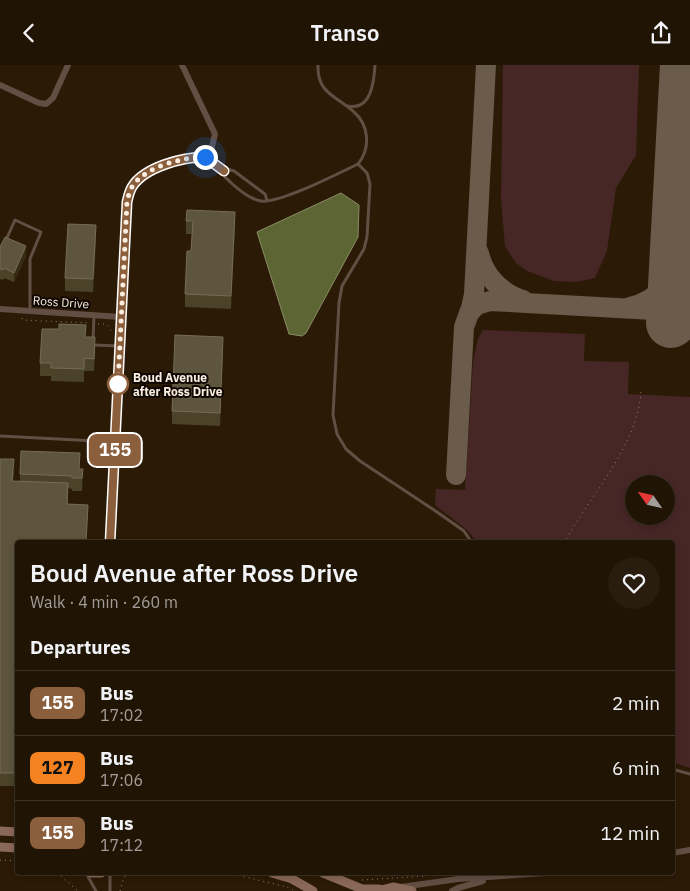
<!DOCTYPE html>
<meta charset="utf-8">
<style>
body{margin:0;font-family:"IBM Plex Sans",sans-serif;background:#281d0e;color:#f1f3f6;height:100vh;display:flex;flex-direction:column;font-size:19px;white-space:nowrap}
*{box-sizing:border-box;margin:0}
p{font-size:16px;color:#a29e9a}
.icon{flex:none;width:28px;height:28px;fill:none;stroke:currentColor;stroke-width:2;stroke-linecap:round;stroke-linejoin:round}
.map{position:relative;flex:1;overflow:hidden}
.side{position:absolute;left:15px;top:475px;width:660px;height:335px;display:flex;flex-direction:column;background:#201404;border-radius:5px;box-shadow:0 2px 8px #0003,0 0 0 1px #3d3326}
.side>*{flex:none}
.badge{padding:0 10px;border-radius:8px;font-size:18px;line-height:32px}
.needle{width:32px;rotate:304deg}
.fabs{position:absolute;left:625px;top:410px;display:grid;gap:10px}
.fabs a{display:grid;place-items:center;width:50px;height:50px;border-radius:50%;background:#201404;box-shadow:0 2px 8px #0003,0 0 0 1px #3d3326;font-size:25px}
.you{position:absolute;width:25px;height:25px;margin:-12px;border:4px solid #fff;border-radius:50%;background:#1a73e8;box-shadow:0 0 0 8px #1a73e833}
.map>.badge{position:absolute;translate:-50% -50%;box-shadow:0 0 0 2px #fff}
h2{padding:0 15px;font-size:19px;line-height:45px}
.round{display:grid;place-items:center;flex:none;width:52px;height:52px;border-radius:26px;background:#281d0e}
.summary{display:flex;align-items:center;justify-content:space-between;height:85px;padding:0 15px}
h1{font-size:24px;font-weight:600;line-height:38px}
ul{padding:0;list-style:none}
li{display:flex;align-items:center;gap:15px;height:65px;padding:0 15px;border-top:1px solid #3d3326}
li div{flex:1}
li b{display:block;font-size:19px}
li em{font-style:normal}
li .badge{min-width:55px;font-weight:700;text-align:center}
header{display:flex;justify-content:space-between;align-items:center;height:65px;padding:0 15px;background:#201404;font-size:22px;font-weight:600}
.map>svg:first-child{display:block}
</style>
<header><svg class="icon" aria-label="back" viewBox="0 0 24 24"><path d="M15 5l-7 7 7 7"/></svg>Transo<svg class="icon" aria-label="share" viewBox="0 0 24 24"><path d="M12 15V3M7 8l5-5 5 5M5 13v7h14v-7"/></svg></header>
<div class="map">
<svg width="690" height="826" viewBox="0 0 690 826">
<rect width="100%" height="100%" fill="#2b1a06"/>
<!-- green -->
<g fill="#472626" fill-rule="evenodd">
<path d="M503,0h136l-3,90 -20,33 -9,63 -12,27 -19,4 -22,-1 -27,-10 -11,-8 -11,-17 -4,-48z"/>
<path d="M483,265l102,4 -1,27 45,1 -1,32 62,3v371l-17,-6 -1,-219 -195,-1 -10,-12 -32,-25 1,-16 29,1 8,-128 5,-23zM634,419h32v32h-32z"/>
</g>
<!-- water -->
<path fill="#5c6533" stroke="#8b8e67" d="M341,128l18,12 -1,32 -52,96 -4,3 -13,-2 -32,-102z"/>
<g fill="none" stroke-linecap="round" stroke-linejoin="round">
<!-- taxiway -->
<g stroke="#6a5b4a" stroke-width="20">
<path d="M479,188c5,23 22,40 44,47"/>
<path d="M675,190l5,19 10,18"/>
<path d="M630,242c30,-7 40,-24 45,-53"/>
<path d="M469,248l8,-8 13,-4 200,11"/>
<path d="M456,410l8,-148 7,-19 3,-14 12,-229"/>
</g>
<!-- runway -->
<path stroke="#6a5b4a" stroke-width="50" d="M671,258l14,-258"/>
<!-- path -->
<g stroke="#928473" stroke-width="1" stroke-dasharray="1 4" stroke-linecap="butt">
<path d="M22,253l1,2 66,3"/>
<path d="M98,259h8l7,9"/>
<path d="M564,478c26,-48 74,-97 77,-152"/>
<path d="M0,795l18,1"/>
<path d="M57,808l21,18"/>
<path d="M174,808l59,1 54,13 8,4"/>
<path d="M362,815l65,-4"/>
<path d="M120,826l4,-14 11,-4"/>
</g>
<!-- service -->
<g stroke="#634e44" stroke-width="3">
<path d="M348,41c23,5 26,-24 27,-41"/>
<path d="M206,92l18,14"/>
<path d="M358,99l9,9 3,11 -3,53 -3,12 -22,37 -3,17 -6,112 4,19 9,15 14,12 77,51 27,19 8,12"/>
<path d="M224,106l1,6c9,9 23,22 36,24 18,3 78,-28 97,-37 13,-16 11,-39 -4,-52 -17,-16 -37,-18 -36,-47"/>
<path d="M224,106l3,-2 7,2 31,23 2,6"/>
<path d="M6,175l9,-20 26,12 -11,27v52"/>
<path d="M93,275l1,-24"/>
<path d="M93,280l26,1"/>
<path d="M0,371l115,6"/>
<path d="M672,704l18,5"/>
<path d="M86,808l10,18"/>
<path d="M110,826v-18"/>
</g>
<!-- minor -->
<g stroke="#634e44" stroke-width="6">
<path d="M0,20l39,18 7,1 7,-6 15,-33"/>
<path d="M0,244l121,8"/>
<path d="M110,478l17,-341 4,-14 9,-11 35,-17 30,-3 6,-6 4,-17 -33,-69"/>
<path d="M672,788l18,-3"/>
<path d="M401,822l57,-8 86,-6"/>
<path d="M452,826l6,-3 25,-7"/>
</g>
<!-- secondary -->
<g stroke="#8a6859" stroke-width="9">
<path d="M0,766l18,1"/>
<path d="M0,782l18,1"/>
<path d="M91,808h10"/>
<path d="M272,808l20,6 21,12"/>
<path d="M323,808l39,16h17"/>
<path d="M377,826l16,-4 19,4"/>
</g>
</g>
<!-- wall -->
<g fill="#4a432a">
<path d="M186,156l49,4 -4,84 -46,-2v-13l6,-43 1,-17h-6z"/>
<path d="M96,173l-3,54 -28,-1v-13z"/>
<path d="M0,182l26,9 -12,26 -10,-4 -1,2 -3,-1z"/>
<path d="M86,272l9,13 -1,21h-10v11l-33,-1v-5h-11v-13z"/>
<path d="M223,285l-3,76 -48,-2v-13z"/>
<path d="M0,394l14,13 -1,9h7v-7l63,-5 -1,22h-10v-2l-4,-1v16l20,14 -70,25v243h-18z"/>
</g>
<!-- shaded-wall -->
<g fill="#362b13">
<path d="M235,147v13l-4,84v-13z"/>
<path d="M96,160v13l-3,54v-13z"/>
<path d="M26,181v10l-12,26v-9z"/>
<path d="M223,272v13l-3,76v-13z"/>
</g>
<!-- building -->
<g fill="#5d553d" stroke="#756d57">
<path d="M187,145l48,2 -4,84 -46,-2 2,-43h4l2,-30h-7z"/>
<path d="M68,159l28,1 -3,54 -28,-1z"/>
<path d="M5,172l21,9 -12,27 -10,-5 -1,2 -3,-1v-22z"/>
<path d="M59,259l27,1 -1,12h10l-1,22 -10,-1v11l-33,-1v-5h-11l2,-34h17z"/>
<path d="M175,270l48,2 -3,76 -48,-2z"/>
<path d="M21,386l59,2 -1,16h4l-1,9h-10v-2l-52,-2z"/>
<path d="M0,394h14l-2,22 56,2 -1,21 21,1 -2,38h-68v230h-18z"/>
</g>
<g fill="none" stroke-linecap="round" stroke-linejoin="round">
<!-- line casing -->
<g stroke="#fff" stroke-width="11">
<path id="line" d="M110,478l17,-341c1,-4 2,-10 5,-15 12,-20 51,-30 73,-30l19,14"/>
</g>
<!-- line -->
<use href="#line" stroke="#8b5e3c" stroke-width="8"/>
<!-- walk -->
<path stroke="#f9eee1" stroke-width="5" stroke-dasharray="0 9" d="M118,319l9,-182c1,-4 2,-10 5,-15 12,-20 51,-30 73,-30"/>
</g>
<!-- markers -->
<circle fill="#fff" stroke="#8b5e3c" stroke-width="2.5" cx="118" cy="319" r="10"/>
<g text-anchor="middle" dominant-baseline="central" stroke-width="4" stroke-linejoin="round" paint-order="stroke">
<!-- street labels -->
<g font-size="12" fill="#f9eee1" stroke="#0e0702">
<text transform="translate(61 237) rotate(4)">Ross Drive</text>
</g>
<!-- stop labels -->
<g font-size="12" font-weight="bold" fill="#f9eee1" stroke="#0e0702" text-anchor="start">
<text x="133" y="312">Boud Avenue<tspan x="133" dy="14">after Ross Drive</tspan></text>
</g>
</g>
</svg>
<div class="fabs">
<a><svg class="needle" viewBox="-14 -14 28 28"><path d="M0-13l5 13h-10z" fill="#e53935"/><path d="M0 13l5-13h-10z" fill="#a29e9a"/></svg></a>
</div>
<div class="you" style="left:205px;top:92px"></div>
<b class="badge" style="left:115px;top:385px;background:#8b5e3c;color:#fff">155</b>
<section class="side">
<div class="summary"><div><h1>Boud Avenue after Ross Drive</h1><p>Walk · 4 min · 260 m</p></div><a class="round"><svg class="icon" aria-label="heart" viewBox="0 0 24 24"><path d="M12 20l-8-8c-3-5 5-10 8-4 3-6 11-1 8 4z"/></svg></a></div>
<h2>Departures</h2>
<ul>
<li><span class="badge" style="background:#8b5e3c;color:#fff">155</span><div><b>Bus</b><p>17:02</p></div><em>2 min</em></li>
<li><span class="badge" style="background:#f58220;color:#111">127</span><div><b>Bus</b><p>17:06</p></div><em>6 min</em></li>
<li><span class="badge" style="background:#8b5e3c;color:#fff">155</span><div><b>Bus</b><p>17:12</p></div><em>12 min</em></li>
</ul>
</section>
</div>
